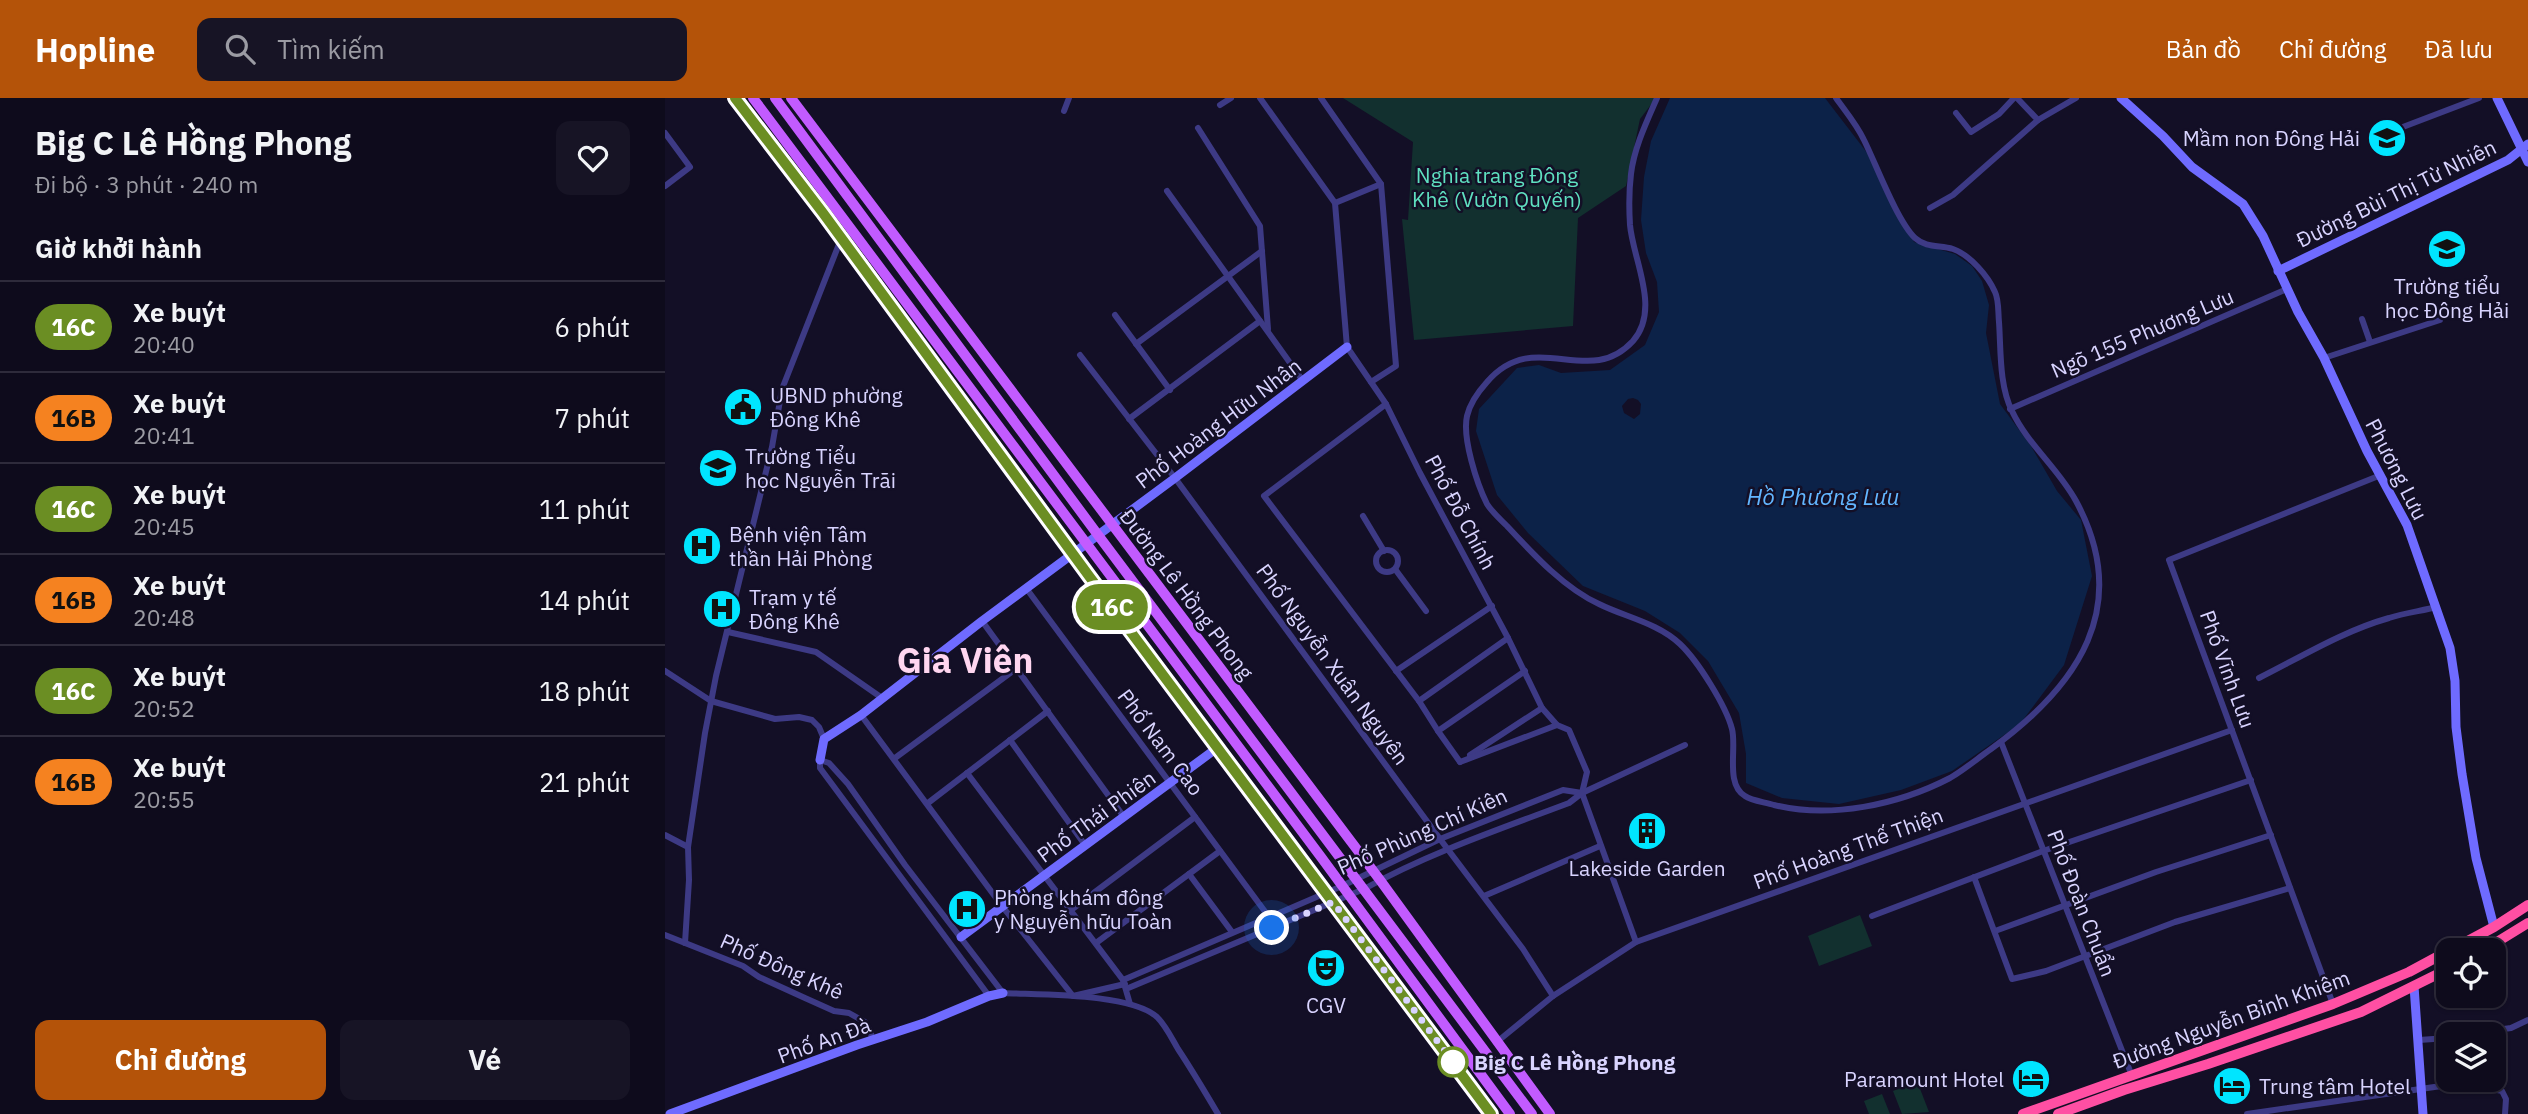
<!DOCTYPE html>
<html lang="vi">
<meta charset="utf-8">
<style>
body{margin:0;font-family:"IBM Plex Sans",sans-serif;background:#171425;color:#f1f3f6;height:100vh;display:flex;flex-direction:column;font-size:26px;white-space:nowrap}
*{box-sizing:border-box;margin:0}
p{font-size:23px;color:#9b9ba3}
.icon{flex:none;width:38px;height:38px;fill:none;stroke:currentColor;stroke-width:2;stroke-linecap:round;stroke-linejoin:round}
.map{position:relative;flex:1;overflow:hidden}
.details{display:flex;flex-direction:column;background:#0e0b1c;width:665px}
.details>*{flex:none}
.badge{padding:0 14px;border-radius:23px;font-size:24px;line-height:46px}
.tools{position:absolute;left:1771px;top:840px;display:grid;gap:14px}
.tools a{display:grid;place-items:center;width:70px;height:70px;border-radius:14px;background:#0e0b1c;box-shadow:0 2px 5px #0004,0 0 0 2px #2e2b3b;font-size:35px}
.you{position:absolute;width:35px;height:35px;margin:-18px;border:5px solid #fff;border-radius:50%;background:#1a73e8;box-shadow:0 0 0 10px #1a73e833}
.map>.badge{position:absolute;translate:-50% -50%;box-shadow:0 0 0 4px #fff}
h2{padding:0 35px;font-size:26px;line-height:63px}
.round{display:grid;place-items:center;flex:none;width:74px;height:74px;border-radius:14px;background:#171425}
.overview{display:flex;align-items:center;justify-content:space-between;height:119px;padding:0 35px}
h1{font-size:33px;font-weight:800;line-height:52px}
.primary-button{display:flex;gap:14px;margin-top:auto;padding:14px 35px}
.primary-button a{flex:1;height:80px;border-radius:14px;background:#b45309;color:#fff;font-size:28px;font-weight:800;line-height:80px;text-align:center}
.primary-button a+a{background:#171425;color:#f1f3f6}
ul{padding:0;list-style:none}
li{display:flex;align-items:center;gap:21px;height:91px;padding:0 35px;border-top:2px solid #2e2b3b}
li div{flex:1}
li b{display:block;font-size:26px}
li em{font-style:normal}
li .badge{min-width:77px;font-weight:700;text-align:center}
header{display:flex;align-items:center;gap:42px;box-sizing:border-box;height:98px;padding:0 35px;background:#b45309;color:#fff}
header strong{font-size:33px}
nav{display:flex;gap:38px;margin-inline-start:auto;font-size:24px}
.search{width:490px;height:63px;background:#171425;display:flex;align-items:center;gap:18px;box-sizing:border-box;padding:0 24px;border-radius:14px;color:#9b9ba3;font-size:26px}
main{display:flex;flex:1;min-height:0}
.map>svg:first-child{display:block}
</style>
<header>
<strong>Hopline</strong>
<div class="search"><svg class="icon" aria-label="search" viewBox="0 0 24 24"><circle cx="10" cy="10" r="6"/><path d="M15 15l6 6"/></svg>Tìm kiếm</div>
<nav><a>Bản đồ</a><a>Chỉ đường</a><a>Đã lưu</a></nav>
</header>
<main>
<section class="details">
<div class="overview"><div><h1>Big C Lê Hồng Phong</h1><p>Đi bộ · 3 phút · 240 m</p></div><a class="round"><svg class="icon" aria-label="heart" viewBox="0 0 24 24"><path d="M12 20l-8-8c-3-5 5-10 8-4 3-6 11-1 8 4z"/></svg></a></div>
<h2>Giờ khởi hành</h2>
<ul>
<li><span class="badge" style="background:#6b8e23;color:#fff">16C</span><div><b>Xe buýt</b><p>20:40</p></div><em>6 phút</em></li>
<li><span class="badge" style="background:#f58220;color:#111">16B</span><div><b>Xe buýt</b><p>20:41</p></div><em>7 phút</em></li>
<li><span class="badge" style="background:#6b8e23;color:#fff">16C</span><div><b>Xe buýt</b><p>20:45</p></div><em>11 phút</em></li>
<li><span class="badge" style="background:#f58220;color:#111">16B</span><div><b>Xe buýt</b><p>20:48</p></div><em>14 phút</em></li>
<li><span class="badge" style="background:#6b8e23;color:#fff">16C</span><div><b>Xe buýt</b><p>20:52</p></div><em>18 phút</em></li>
<li><span class="badge" style="background:#f58220;color:#111">16B</span><div><b>Xe buýt</b><p>20:55</p></div><em>21 phút</em></li>
</ul>
<div class="primary-button"><a>Chỉ đường</a><a>Vé</a></div>
</section>
<div class="map">
<svg width="1863" height="1016" viewBox="0 0 1863 1016">
<rect width="100%" height="100%" fill="#130f26"/>
<!-- green -->
<g fill="#12302f">
<path d="M678,0h313l-16,21 -14,67 -48,32 -5,108 -159,14 -12,-121 6,1 5,-78z"/>
<path d="M1195,817l12,31 -53,20 -11,-30z"/>
<path d="M1252,983l12,31 -27,2 -9,-23z"/>
<path d="M1217,996l8,20h-21l-5,-13z"/>
</g>
<!-- water -->
<path fill="#0c2248" fill-rule="evenodd" d="M1005,0h155l43,56 46,88 41,12 17,12 10,15 7,24 -3,28 14,71 31,42 26,45 24,29 11,56 -28,89 -44,59 -68,47 -51,19 -62,14 -57,-6 -36,-15v-29l-7,-41 -31,-52 -28,-28 -35,-22 -62,-25 -55,-53 -31,-38 -21,-64 3,-22 38,-41 22,-3 22,8 49,-3 35,-25 14,-33 -2,-30 -11,-29 -5,-33 3,-43 7,-36zM968,300l5,2 3,4 -1,10 -6,5 -10,-6 -2,-7 6,-7z"/>
<g fill="none" stroke-linecap="round" stroke-linejoin="round">
<!-- street -->
<g stroke="#3d3a85" stroke-width="6">
<path d="M595,0l75,105 12,144 39,57 34,69 88,165 34,70 15,17 12,5 18,42 -5,21 54,149"/>
<path d="M656,0l60,86 15,182 -25,16"/>
<path d="M992,0c-10,23 -23,50 -26,76 -2,16 -2,35 -1,51 3,35 31,84 3,116 -45,49 -98,-15 -146,41 -9,10 -17,21 -20,34 -5,22 10,68 20,88 5,8 13,15 20,22 26,28 57,62 92,78 26,13 59,19 81,40 18,17 46,62 52,85 5,19 -7,55 13,67 7,5 20,6 29,9 56,14 124,0 176,-27 14,-8 28,-20 41,-29 87,-63 142,-142 85,-248 -18,-33 -48,-56 -64,-90 -13,-26 -11,-61 -13,-89 -1,-10 0,-22 -4,-30 -7,-16 -25,-37 -42,-43 -13,-4 -27,-1 -38,-11 -18,-17 -39,-74 -51,-98 -7,-15 -18,-28 -28,-42"/>
<path d="M1352,0l21,22"/>
<path d="M555,7l11,-7"/>
<path d="M399,13l5,-13"/>
<path d="M1291,15l15,19 28,-18 15,-16"/>
<path d="M533,30l62,98 8,103"/>
<path d="M1730,32l84,-32"/>
<path d="M0,35l25,34 -25,19"/>
<path d="M502,93l136,190"/>
<path d="M670,105l46,-19"/>
<path d="M1265,110l23,-13 85,-75 38,-22"/>
<path d="M450,217l55,75"/>
<path d="M1697,221l8,23"/>
<path d="M471,246l126,-93"/>
<path d="M415,257l95,123 265,361 83,110 30,47"/>
<path d="M1659,260l116,-38"/>
<path d="M721,306l-122,92 155,205"/>
<path d="M1345,311l277,-120"/>
<path d="M464,321l131,-98"/>
<path d="M698,418l21,35"/>
<circle cx="722" cy="463" r="11"/>
<path d="M730,471l31,42"/>
<path d="M361,490l243,329"/>
<path d="M317,523l142,196"/>
<path d="M63,534l88,20 66,46"/>
<path d="M0,573l46,30 64,18 24,-2 13,3 7,7 5,12"/>
<path d="M731,573l96,-65"/>
<path d="M1594,580c42,-21 84,-47 130,-60 15,-5 32,-7 48,-11"/>
<path d="M196,617l141,191 71,90 52,-12"/>
<path d="M773,633l-19,-30 89,-63"/>
<path d="M345,642l75,105"/>
<path d="M1336,644l131,334"/>
<path d="M805,657l72,-47"/>
<path d="M230,660l122,-90"/>
<path d="M795,664l-22,-31 87,-60"/>
<path d="M795,664l97,-37"/>
<path d="M302,675l156,207 7,24"/>
<path d="M263,705l120,-92"/>
<path d="M0,737l23,12"/>
<path d="M524,776l43,58"/>
<path d="M1309,779l38,102 34,-8 129,-49 115,-34"/>
<path d="M819,798l116,-50"/>
<path d="M406,812l124,-93"/>
<path d="M1207,818l171,-65 208,-71"/>
<path d="M1330,833l161,-59 115,-37"/>
<path d="M0,837l78,31 16,11 46,21 29,13 15,2 16,9 6,11 1,8"/>
<path d="M20,845l4,-63 -1,-33 17,-114 11,-57 56,-229 10,-58 59,-150 13,-8"/>
<path d="M431,845l124,-92"/>
<path d="M458,882l219,-94 98,-47 123,-49 19,3"/>
<path d="M461,891l238,-100c65,-36 136,-60 205,-86l13,-10 103,-48"/>
<path d="M324,898l-169,-228v-8l9,3 19,21 57,81 98,128c37,2 127,0 154,24 9,9 15,22 21,32 14,21 27,43 40,65"/>
<path d="M1668,906l-164,-444 212,-85"/>
<path d="M1803,936l43,-6 17,-8"/>
<path d="M1754,942l29,-2"/>
<path d="M833,943l55,-45 83,-54 596,-212"/>
<path d="M1582,1016l229,-33 12,7 14,3 4,8 -1,15"/>
</g>
<!-- secondary -->
<g stroke="#6f6bff" stroke-width="9">
<path d="M1456,0l42,38 29,31 51,37 20,32 35,76 26,46 43,93 40,74 43,123 5,33 1,46 6,47 14,84 18,69"/>
<path d="M1832,0l31,64"/>
<path d="M1613,173l197,-95 33,-16 20,-16"/>
<path d="M155,662l4,-21 37,-24 121,-94 193,-143 172,-131"/>
<path d="M296,839l256,-189"/>
<path d="M1749,888l9,128"/>
<path d="M5,1016l187,-69 70,-23 62,-26 14,-3"/>
</g>
<!-- primary -->
<g stroke="#c25bff" stroke-width="10">
<path d="M70,0l88,115 266,363 402,538"/>
<path d="M88,0l568,759 189,257"/>
<path d="M110,0l323,437 434,579"/>
<path d="M126,0l589,782 170,234"/>
</g>
<!-- highway -->
<g stroke="#ff4fa3" stroke-width="10">
<path d="M1786,852l43,-23 34,-22"/>
<path d="M1819,852l44,-27"/>
<path d="M1358,1016l310,-110 76,-32 39,-21"/>
<path d="M1393,1016l66,-24 84,-26 153,-52 87,-43"/>
</g>
</g>
<g fill="none" stroke-linecap="round" stroke-linejoin="round">
<!-- line casing -->
<g stroke="#fff" stroke-width="16">
<path id="line" d="M70,0l88,115 266,363 402,538"/>
</g>
<!-- line -->
<use href="#line" stroke="#6b8e23" stroke-width="10"/>
<!-- walk -->
<path stroke="#d9d4ff" stroke-width="7" stroke-dasharray="0 12.6" d="M607,830l61,-26 120,160"/>
</g>
<!-- icons -->
<defs>
<g id="school-disc" transform="scale(2.0125)"><circle r="9.5" fill="#00e5ff" stroke="#130f26"/><path d="M0-5L7-2L0 1L-7-2ZM-4 1L0 2.5L4 1V4Q0 6-4 4Z" fill="#111"/></g>
<g id="civic-disc" transform="scale(2.0125)"><circle r="9.5" fill="#00e5ff" stroke="#130f26"/><path d="M-.6-6.5H3V-4.5H.6V-3L4-1V1h2V6H-6V1h2V-1L-.6-3ZM-1.2 2.5V6h2.4V2.5Z" fill="#111"/></g>
<g id="hospital-disc" transform="scale(2.0125)"><circle r="9.5" fill="#00e5ff" stroke="#130f26"/><path d="M-5-5h3v3.5h4V-5h3V5h-3V1.5h-4V5h-3Z" fill="#111"/></g>
<g id="building-disc" transform="scale(2.0125)"><circle r="9.5" fill="#00e5ff" stroke="#130f26"/><path d="M-4-6H4V6H1V3H-1V6H-4ZM-2.5-4.3h1.7v1.8h-1.7ZM.8-4.3h1.7v1.8H.8ZM-2.5-1h1.7V.8h-1.7ZM.8-1h1.7V.8H.8Z" fill="#111"/></g>
<g id="theatre-disc" transform="scale(2.0125)"><circle r="9.5" fill="#00e5ff" stroke="#130f26"/><path d="M-5-5.5Q0-4 5-5.5V0Q5 5 0 6Q-5 5-5 0ZM-3.3-2.5H-1v1.5H-3.3ZM1-2.5H3.3v1.5H1ZM-2.8 1Q0 5.5 2.8 1Z" fill="#111"/></g>
<g id="hotel-disc" transform="scale(2.0125)"><circle r="9.5" fill="#00e5ff" stroke="#130f26"/><path d="M-6-4.5h1.5V1H6V5H4.5V3h-9V5H-6ZM-4 0a1.8 1.8 0 1 1 3.6 0ZM.5 0V-2.5h3Q6-2.5 6 0Z" fill="#111"/></g>
</defs>
<g fill-rule="evenodd">
<use href="#school-disc" x="1722" y="40"/>
<use href="#school-disc" x="1782" y="151"/>
<use href="#civic-disc" x="78" y="309"/>
<use href="#school-disc" x="53" y="370"/>
<use href="#hospital-disc" x="37" y="448"/>
<use href="#hospital-disc" x="57" y="511"/>
<use href="#building-disc" x="982" y="733"/>
<use href="#hospital-disc" x="302" y="811"/>
<use href="#theatre-disc" x="661" y="870"/>
<use href="#hotel-disc" x="1366" y="981"/>
<use href="#hotel-disc" x="1567" y="988"/>
</g>
<!-- markers -->
<circle fill="#fff" stroke="#6b8e23" stroke-width="3.5" cx="788" cy="964" r="14"/>
<g text-anchor="middle" dominant-baseline="central" stroke-width="5" stroke-linejoin="round" paint-order="stroke">
<!-- poi labels -->
<g font-size="21" fill="#d9d4ff" stroke="#130f26" text-anchor="start">
<text x="1695" y="40" text-anchor="end">Mầm non Đông Hải</text>
<text x="1782" y="188" text-anchor="middle">Trường tiểu<tspan x="1782" dy="24">học Đông Hải</tspan></text>
<text x="105" y="297">UBND phường<tspan x="105" dy="24">Đông Khê</tspan></text>
<text x="80" y="358">Trường Tiểu<tspan x="80" dy="24">học Nguyễn Trãi</tspan></text>
<text x="64" y="436">Bệnh viện Tâm<tspan x="64" dy="24">thần Hải Phòng</tspan></text>
<text x="84" y="499">Trạm y tế<tspan x="84" dy="24">Đông Khê</tspan></text>
<text x="982" y="770" text-anchor="middle">Lakeside Garden</text>
<text x="329" y="799">Phòng khám đông<tspan x="329" dy="24">y Nguyễn hữu Toàn</tspan></text>
<text x="661" y="907" text-anchor="middle">CGV</text>
<text x="1339" y="981" text-anchor="end">Paramount Hotel</text>
<text x="1594" y="988">Trung tâm Hotel</text>
</g>
<!-- park labels -->
<g font-size="21" fill="#5fe0c0" stroke="#130f26">
<text x="832" y="77">Nghia trang Đông<tspan x="832" dy="24">Khê (Vườn Quyến)</tspan></text>
</g>
<!-- street labels -->
<g font-size="21" fill="#d9d4ff" stroke="#130f26">
<text transform="translate(1731 95) rotate(-26)">Đường Bùi Thị Từ Nhiên</text>
<text transform="translate(1477 235) rotate(-23)">Ngõ 155 Phương Lưu</text>
<text transform="translate(553 325) rotate(-37)">Phố Hoàng Hữu Nhân</text>
<text transform="translate(1732 371) rotate(63)">Phương Lưu</text>
<text transform="translate(796 414) rotate(62)">Phố Đỗ Chính</text>
<text transform="translate(522 496) rotate(53)">Đường Lê Hồng Phong</text>
<text transform="translate(668 566) rotate(54)">Phố Nguyễn Xuân Nguyên</text>
<text transform="translate(1563 571) rotate(70)">Phố Vĩnh Lưu</text>
<text transform="translate(496 644) rotate(53)">Phố Nam Cao</text>
<text transform="translate(431 718) rotate(-36)">Phố Thái Phiên</text>
<text transform="translate(757 733) rotate(-24)">Phố Phùng Chí Kiên</text>
<text transform="translate(1183 750) rotate(-20)">Phố Hoàng Thế Thiện</text>
<text transform="translate(1417 805) rotate(69)">Phố Đoàn Chuẩn</text>
<text transform="translate(117 868) rotate(24)">Phố Đông Khê</text>
<text transform="translate(1566 921) rotate(-20)">Đường Nguyễn Bỉnh Khiêm</text>
<text transform="translate(159 942) rotate(-20)">Phố An Đà</text>
</g>
<!-- stop labels -->
<g font-size="21" font-weight="bold" fill="#d9d4ff" stroke="#130f26" text-anchor="start">
<text x="809" y="964">Big C Lê Hồng Phong</text>
</g>
<!-- water labels -->
<g font-size="23" font-style="italic" fill="#62b6ff" stroke="#130f26">
<text x="1158" y="398">Hồ Phương Lưu</text>
</g>
<!-- town labels -->
<g font-size="35" font-weight="bold" fill="#ffd6f0" stroke="#130f26">
<text x="300" y="562">Gia Viên</text>
</g>
</g>
</svg>
<div class="tools">
<a><svg class="icon" aria-label="locate" viewBox="0 0 24 24"><circle cx="12" cy="12" r="6"/><path d="M12 2v4M12 18v4M2 12h4M18 12h4"/></svg></a>
<a><svg class="icon" aria-label="layers" viewBox="0 0 24 24"><path d="M12 4l9 5-9 5-9-5zM3 14l9 5 9-5"/></svg></a>
</div>
<div class="you" style="left:607px;top:830px"></div>
<b class="badge" style="left:447px;top:509px;background:#6b8e23;color:#fff">16C</b>
</div>
</main>
